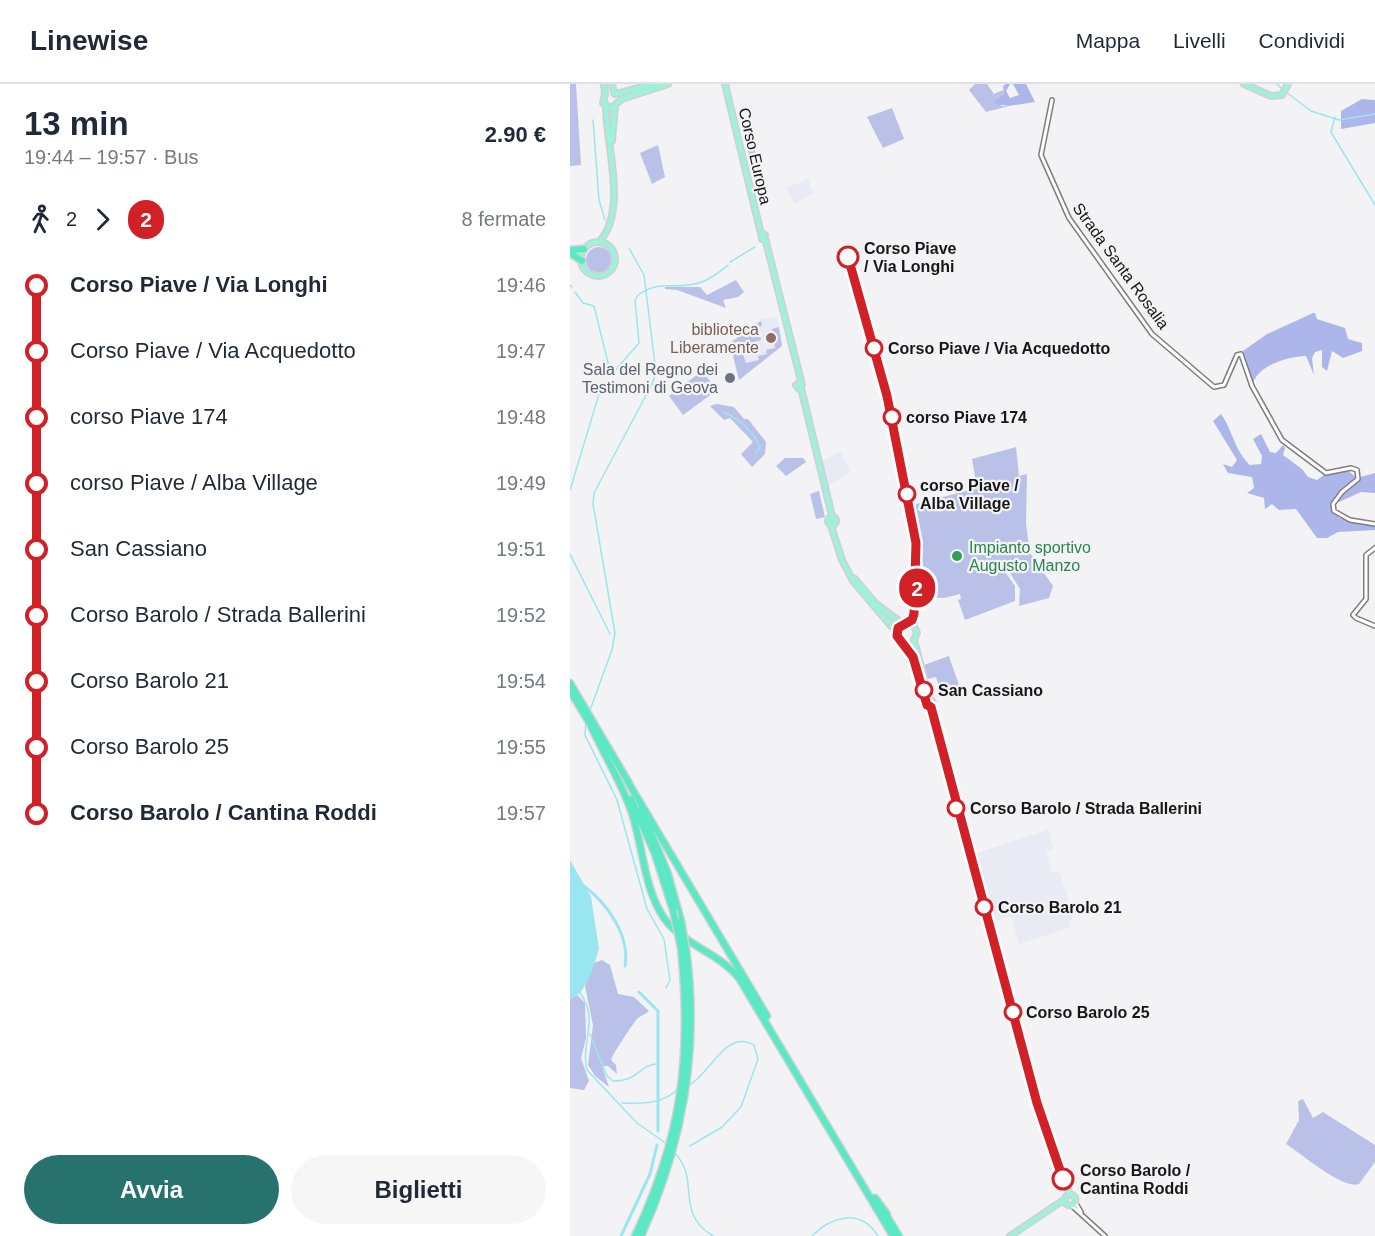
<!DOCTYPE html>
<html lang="it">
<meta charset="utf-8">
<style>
body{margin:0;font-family:Arial,sans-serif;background:#f6f6f7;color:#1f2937;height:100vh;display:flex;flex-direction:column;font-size:22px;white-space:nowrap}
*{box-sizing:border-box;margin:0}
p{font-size:20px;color:#747a83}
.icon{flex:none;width:33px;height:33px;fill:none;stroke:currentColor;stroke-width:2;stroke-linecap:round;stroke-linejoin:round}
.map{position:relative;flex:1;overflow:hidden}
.panel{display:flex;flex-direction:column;background:#fff;width:570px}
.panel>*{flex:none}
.badge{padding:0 12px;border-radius:20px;font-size:21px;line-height:39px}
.map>.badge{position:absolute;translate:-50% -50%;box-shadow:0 0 0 3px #fff}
.legs{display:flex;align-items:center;gap:9px;height:66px;padding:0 24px;font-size:20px}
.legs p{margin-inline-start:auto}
.summary{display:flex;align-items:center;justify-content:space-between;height:102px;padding:0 24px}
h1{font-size:33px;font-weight:700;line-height:45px}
.primary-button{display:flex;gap:12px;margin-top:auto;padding:12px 24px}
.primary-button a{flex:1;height:69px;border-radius:36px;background:#28726e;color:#fff;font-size:24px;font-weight:700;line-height:69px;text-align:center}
.primary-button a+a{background:#f6f6f7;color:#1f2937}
ul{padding:0 24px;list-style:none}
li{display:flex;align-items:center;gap:21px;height:66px;font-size:22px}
li i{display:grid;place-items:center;width:9px;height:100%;margin:0 8px;background:currentColor}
li i::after{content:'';width:15px;height:15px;margin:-8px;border:4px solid;border-radius:50%;background:#fff}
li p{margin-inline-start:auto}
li:first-child i{background:linear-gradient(#0000 50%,currentColor 0)}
li:last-child i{background:linear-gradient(currentColor 50%,#0000 0)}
header{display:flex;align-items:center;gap:36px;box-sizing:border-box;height:84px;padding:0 30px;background:#fff;border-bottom:2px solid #e0e1e3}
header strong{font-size:28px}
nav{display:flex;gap:33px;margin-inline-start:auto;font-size:21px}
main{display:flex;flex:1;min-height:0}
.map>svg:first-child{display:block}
</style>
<header>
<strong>Linewise</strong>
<nav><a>Mappa</a><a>Livelli</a><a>Condividi</a></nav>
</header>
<main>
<section class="panel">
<div class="summary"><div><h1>13 min</h1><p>19:44 – 19:57 · Bus</p></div><b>2.90 €</b></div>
<div class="legs"><svg class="icon" aria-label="walk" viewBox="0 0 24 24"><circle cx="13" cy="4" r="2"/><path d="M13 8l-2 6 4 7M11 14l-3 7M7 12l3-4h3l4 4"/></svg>2<svg class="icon" aria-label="forward" viewBox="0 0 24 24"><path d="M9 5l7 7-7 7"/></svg><b class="badge" style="background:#d22027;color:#fff">2</b><p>8 fermate</p></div>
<ul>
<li><i style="color:#d22027"></i><b>Corso Piave / Via Longhi</b><p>19:46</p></li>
<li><i style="color:#d22027"></i><span>Corso Piave / Via Acquedotto</span><p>19:47</p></li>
<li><i style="color:#d22027"></i><span>corso Piave 174</span><p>19:48</p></li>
<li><i style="color:#d22027"></i><span>corso Piave / Alba Village</span><p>19:49</p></li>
<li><i style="color:#d22027"></i><span>San Cassiano</span><p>19:51</p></li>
<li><i style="color:#d22027"></i><span>Corso Barolo / Strada Ballerini</span><p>19:52</p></li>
<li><i style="color:#d22027"></i><span>Corso Barolo 21</span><p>19:54</p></li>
<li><i style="color:#d22027"></i><span>Corso Barolo 25</span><p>19:55</p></li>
<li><i style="color:#d22027"></i><b>Corso Barolo / Cantina Roddi</b><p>19:57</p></li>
</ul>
<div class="primary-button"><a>Avvia</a><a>Biglietti</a></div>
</section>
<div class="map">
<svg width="805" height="1152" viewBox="0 0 805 1152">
<rect width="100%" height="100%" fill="#f3f3f5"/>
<!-- built -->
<g fill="#e8eaf4">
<path d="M238,95l5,14 -18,11 -9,-16z"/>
<path d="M207,232l5,30 -43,34 -9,-37 31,-24z"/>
<path d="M270,367l10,21 -22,14 -7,-23z"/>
<path d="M478,746l5,18 -7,3 6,22 7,-2 14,44 -4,13 -50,16 -8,-28 -26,8 -18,-68z"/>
</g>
<!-- green -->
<g fill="#b9c1e9">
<path d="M0,0h6l5,81 -11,1z"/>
<path d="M405,0h12l7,10 9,-4 1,4 -8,5 6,7h7l-23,6 -17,-22z"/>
<path d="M322,24l12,31 -21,9 -16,-31z"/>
<path d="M179,42l14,59 -6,2 -15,-60z"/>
<path d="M88,61l7,32 -13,7 -12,-31z"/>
<circle cx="29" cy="176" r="13"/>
<path d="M166,196l8,12 -6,5 -15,3 3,8 -49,-18 -12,-1v-2h35l7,8z"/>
<path d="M191,237l1,5 -12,4 3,7 7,-1 1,4 -10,3 2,9 -10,2 3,9 13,-3 -1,-4 9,-2 -1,-4 9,-2 -3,-19 7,-2 3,19 -43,34 -9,-37z"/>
<path d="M132,287l15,19 -34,25 -14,-19z"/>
<path d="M147,320l17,3 10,12h4l18,23 -1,12 -13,13 -11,-13 12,-12 -23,-24 -6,2 -14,-14z"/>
<path d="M446,363l3,29 8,-2 -1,50 4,29 23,33 -4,12 -30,8 1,-17 -12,-19 -12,-11 19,27v15l-50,19 -7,-20 3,-1 -1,-5 -16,4 -19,-1 1,-22 -6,-20 2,-14 -5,-8 -4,-28 64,-17 -5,-29z"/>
<path d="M215,374h18l3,4 -20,14 -10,-10z"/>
<path d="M249,407l6,26 -9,2 -6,-25z"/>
<path d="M379,572l12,35 -18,6 -7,-20 -8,2 -4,-14z"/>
<path d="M32,876l8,5 8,29 16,3 15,14c-4,4 -8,4 -12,8 -3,3 -25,36 -26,41l5,5 1,9 -9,-8h-6l7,21 -14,-11 -7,-11 5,-40 -8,-39 9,-23z"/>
<path d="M7,911l8,8 1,35 -5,20 8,23 -5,9 -14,-2v-89z"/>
<path d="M733,1015l10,19 10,-6 52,33v17l-16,22c-16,6 -57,-30 -73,-40l13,-24 -1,-19z"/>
</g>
<!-- forest -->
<g fill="#acb6eb">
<path d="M436,0h4l-4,7 4,7 9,-3 -6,-11h13l9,18 -26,4 -14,-2 1,-5 8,-5 -1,-8z"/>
<path d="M792,15l13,1v23l-34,6v-18z"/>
<path d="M743,229h2l2,6 28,9 3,11 14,4v8l-19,7 -11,-7 -5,20 -5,-4v-17l-7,2 -3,6 2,17 -8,-19c-18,1 -46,8 -53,27l-10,-32 24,-17z"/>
<path d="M651,330c12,17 13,36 29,51l11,-1 1,-8 -9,-17 8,-5 9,18 6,1 7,-8 2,3 -2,7 19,14 6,8 9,3 7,-5 23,-5 10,8 18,-5v20l-14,-1 -22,10 -7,-1 -1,5 8,12 36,8v4l-37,2 -11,6h-10l-21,-29 -17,1 -7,-6 -7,5 -1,-11 -17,-5 7,-5 -2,-11 -24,-4 -5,-9 9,3 5,-7 -24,-39z"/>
</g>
<!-- water -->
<path fill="#99e6f1" d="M0,776l21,37 8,52 -9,28 -10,16 -10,6z"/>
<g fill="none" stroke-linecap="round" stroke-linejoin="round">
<!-- stream -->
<g stroke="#99e6f1" stroke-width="1.5">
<path d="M707,0l5,5"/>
<path d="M716,8l25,19 28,9 36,-6"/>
<path d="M765,33l-4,15 44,73"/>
<path d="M23,36l6,80 6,20"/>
<path d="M160,178l25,-15"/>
<path d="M0,201l2,2"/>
<path d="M5,208l8,11 11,3 17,69 28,-32 -4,-42 3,-6c21,-15 34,-6 56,-11 13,-2 24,-11 34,-19"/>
<path d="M154,328c16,8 29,18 36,35l-5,7"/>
<path d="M0,406l29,-96 8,-12"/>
<path d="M0,470l40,80"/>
<path d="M20,626l22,-60 3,-17 -22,-129 1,-11 58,-109 4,-11 -12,-98 -15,-27"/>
<path d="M16,636l-1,15 32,65 30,109 17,30 6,41 -4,8"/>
<path d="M10,909c20,26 0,50 7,77l50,53 30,21"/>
<path d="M20,950l17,42 6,5c27,0 25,-16 44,-17"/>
<path d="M119,1001c20,-9 37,-57 65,-40l4,14 -17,48 -19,20 -32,19"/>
<path d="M52,1019c20,1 42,1 57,-15"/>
<path d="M104,1068c28,29 -1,59 39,84"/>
<path d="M242,1152c20,-20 48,-28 66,0"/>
</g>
<!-- canal -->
<g stroke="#99e6f1" stroke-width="3">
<path d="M14,802c24,18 46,50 41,80"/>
<path d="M69,908l19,19v120"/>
<path d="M51,1152l29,-62 7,-29"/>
</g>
<!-- minor casing -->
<g stroke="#7e7e80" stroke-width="6">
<g id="minor">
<path d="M482,16l-11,55 28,63 83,116 62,53 10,-2 13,-30 4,-1 11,32 30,54 44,33 25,-5 6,2 1,9 -16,13 -9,12 1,7 16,9 25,4"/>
<path d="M805,464l-9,7v44l-13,16 3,3 19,8"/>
<path d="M505,1118l6,10"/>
<path d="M502,1122l33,30"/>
</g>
</g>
<!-- major casing -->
<g stroke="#d1d1d1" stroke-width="8">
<g id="major">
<path d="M34,0l1,10"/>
<path d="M42,0l2,9"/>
<path d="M155,0l36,150"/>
<path d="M674,0l27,12 11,-1 6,-11"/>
<path d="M35,10l-2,9 8,5 11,-9 46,-15"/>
<path d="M45,10l39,-10"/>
<path d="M42,57l3,-35"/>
<path d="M195,154l37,147 -3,4 -3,-4 4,-2"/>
<path d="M192,155v-6l3,2 -1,3"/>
<path d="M29,158c29,-31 7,-97 7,-135"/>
<circle cx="28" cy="175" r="17"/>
<path d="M231,304l31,128"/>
<circle cx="262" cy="437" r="4"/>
<path d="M261,442l11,34 11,21 44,52"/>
<path d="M285,495l20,24 28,21"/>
<path d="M344,556l3,-7 -3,-7 -7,-3 -7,3 -3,10 16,21 15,45"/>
<path d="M344,556l10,38"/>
<circle cx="360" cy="619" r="3"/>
<path d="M361,623l106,396 33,92"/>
<circle cx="500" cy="1116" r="5.5"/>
<path d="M440,1152l55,-37"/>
</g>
</g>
<!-- highway casing -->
<g stroke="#d1d1d1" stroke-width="9">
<g id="highway">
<path d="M0,166l14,-1"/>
<path d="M0,169l12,8"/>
<path d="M0,599l59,100"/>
<path d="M2,610l21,35"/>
<path d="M21,642c13,29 31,57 41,87 11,34 12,76 32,105 19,27 54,34 75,60l154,258"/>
<path d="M58,698l139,234"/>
<path d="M61,715l24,55 18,56"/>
<path d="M71,725l27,65 13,47"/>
<path d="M305,1114l12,16"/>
<path d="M315,1129l14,23"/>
<path d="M65,1152c47,-99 57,-180 46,-288"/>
<path d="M71,1152c42,-92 59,-186 45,-287"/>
</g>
</g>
<!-- minor -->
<use href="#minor" stroke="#fff" stroke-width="3"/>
<!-- major -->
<use href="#major" stroke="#9df2dc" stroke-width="4.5"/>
<!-- highway -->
<use href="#highway" stroke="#5be9c5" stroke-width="6"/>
<!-- highway-bridge casing -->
<g stroke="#d1d1d1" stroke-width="9" stroke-linecap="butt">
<g id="highway-bridge">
<path d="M103,826l8,38"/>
<path d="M111,837l5,28"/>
</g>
</g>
<!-- highway-bridge -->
<use href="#highway-bridge" stroke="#5be9c5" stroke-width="6"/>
</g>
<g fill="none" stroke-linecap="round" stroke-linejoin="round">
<!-- line-1 casing -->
<g stroke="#fff" stroke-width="14">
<path id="line-1" d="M278,173l39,139 29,147 -2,71 -2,6 -14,8 -1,8 16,21 14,48 4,2 106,396 26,76"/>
</g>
<!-- line-1 -->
<use href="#line-1" stroke="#d22027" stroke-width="9"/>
</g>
<!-- markers -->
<g fill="#fff" stroke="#d22027" stroke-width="3">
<circle cx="278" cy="173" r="10"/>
<circle cx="304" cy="264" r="8"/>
<circle cx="322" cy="333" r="8"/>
<circle cx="337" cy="410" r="8"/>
<circle cx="354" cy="606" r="8"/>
<circle cx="386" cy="724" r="8"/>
<circle cx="414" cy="823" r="8"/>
<circle cx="443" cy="928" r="8"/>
<circle cx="493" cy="1095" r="10"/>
</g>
<circle fill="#8d6e63" stroke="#f3f3f5" stroke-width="2" cx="201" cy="254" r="6"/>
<circle fill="#6b7280" stroke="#f3f3f5" stroke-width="2" cx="160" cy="294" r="6"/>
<circle fill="#2e9e5b" stroke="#f3f3f5" stroke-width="2" cx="387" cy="472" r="6"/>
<g text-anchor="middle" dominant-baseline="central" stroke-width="4.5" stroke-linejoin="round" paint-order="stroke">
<!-- street labels -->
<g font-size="16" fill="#171718" stroke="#f3f3f5">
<text transform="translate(185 72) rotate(77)">Corso Europa</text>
<text transform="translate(551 182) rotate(54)">Strada Santa Rosalia</text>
</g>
<!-- stop labels -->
<g font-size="16" font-weight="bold" fill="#171718" stroke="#f3f3f5" text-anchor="start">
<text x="294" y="164">Corso Piave<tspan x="294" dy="18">/ Via Longhi</tspan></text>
<text x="318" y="264">Corso Piave / Via Acquedotto</text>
<text x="336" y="333">corso Piave 174</text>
<text x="350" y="401">corso Piave /<tspan x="350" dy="18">Alba Village</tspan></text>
<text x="368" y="606">San Cassiano</text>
<text x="400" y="724">Corso Barolo / Strada Ballerini</text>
<text x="428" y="823">Corso Barolo 21</text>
<text x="456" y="928">Corso Barolo 25</text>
<text x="510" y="1086">Corso Barolo /<tspan x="510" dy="18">Cantina Roddi</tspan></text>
</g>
<!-- education labels -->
<g font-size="16" fill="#785e54" stroke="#f3f3f5" text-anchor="end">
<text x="189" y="245">biblioteca<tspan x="189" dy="18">Liberamente</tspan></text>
</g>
<!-- worship labels -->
<g font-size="16" fill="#5b616d" stroke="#f3f3f5" text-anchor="end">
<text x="148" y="285">Sala del Regno dei<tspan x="148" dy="18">Testimoni di Geova</tspan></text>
</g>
<!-- leisure labels -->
<g font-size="16" fill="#27864d" stroke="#f3f3f5" text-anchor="start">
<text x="399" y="463">Impianto sportivo<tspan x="399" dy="18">Augusto Manzo</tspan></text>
</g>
</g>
</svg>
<b class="badge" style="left:347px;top:504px;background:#d22027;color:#fff">2</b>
</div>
</main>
